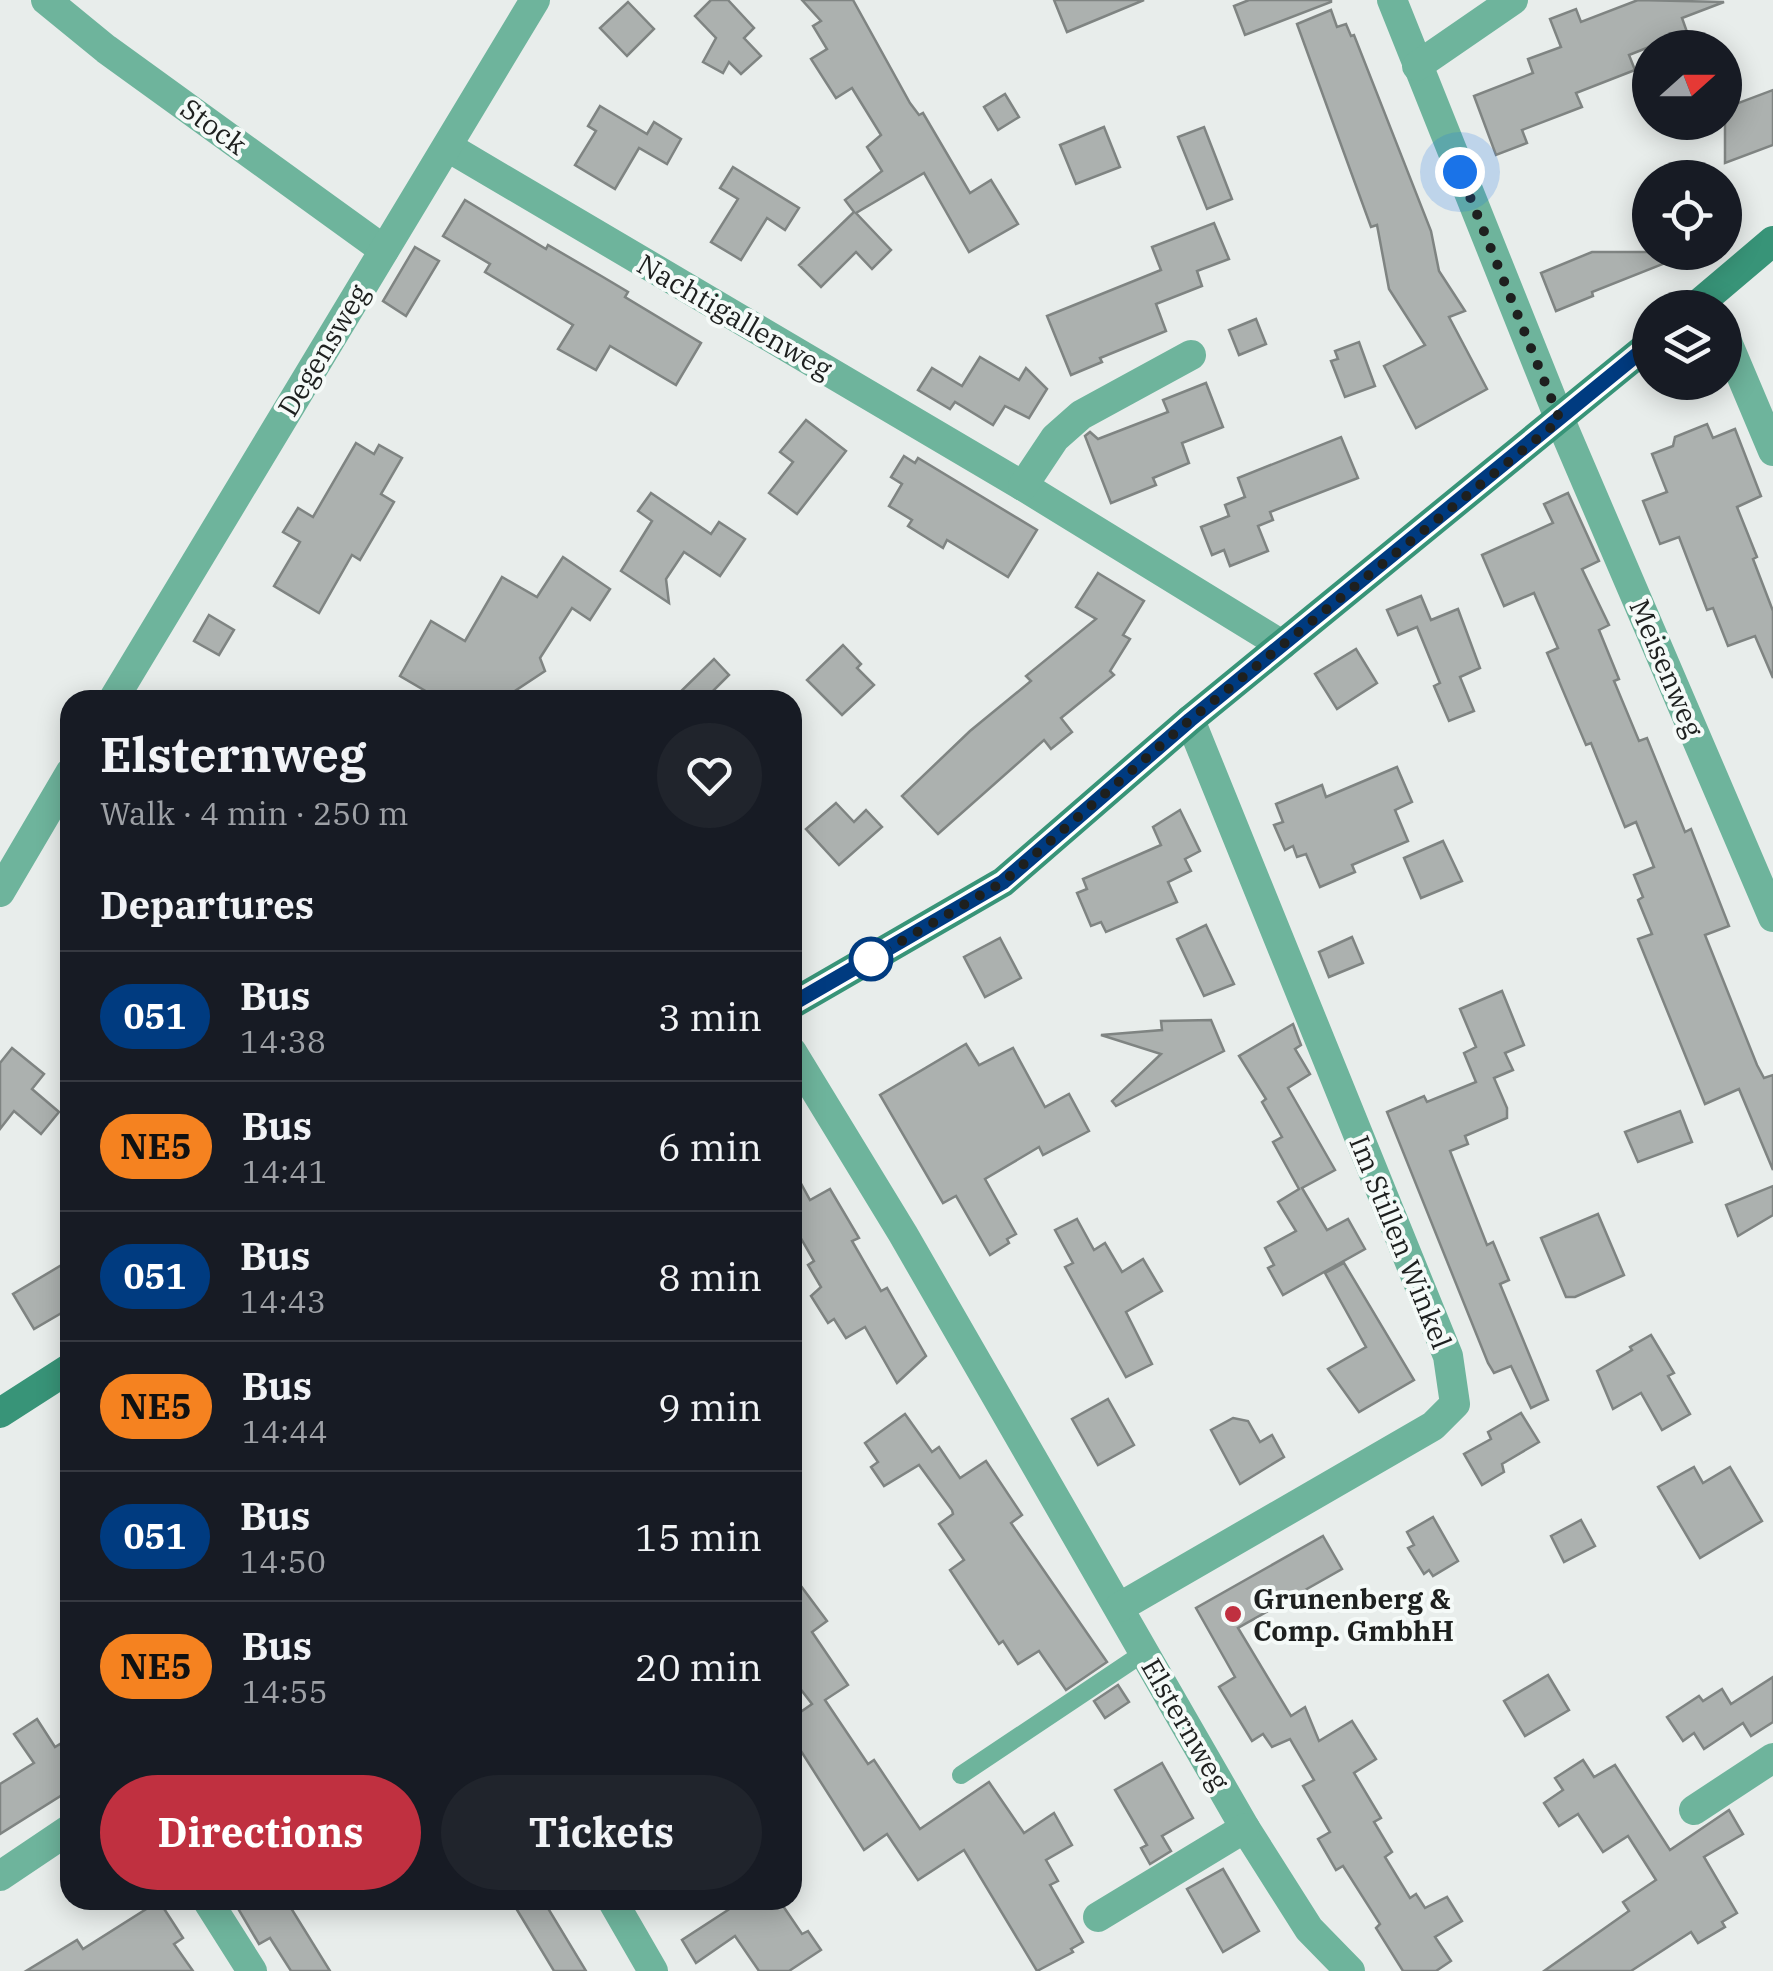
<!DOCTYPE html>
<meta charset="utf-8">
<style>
body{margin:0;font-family:"IBM Plex Serif",serif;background:#20242c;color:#f1f3f6;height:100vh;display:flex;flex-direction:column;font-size:38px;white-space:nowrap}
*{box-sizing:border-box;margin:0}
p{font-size:32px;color:#9ea1a6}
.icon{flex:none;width:55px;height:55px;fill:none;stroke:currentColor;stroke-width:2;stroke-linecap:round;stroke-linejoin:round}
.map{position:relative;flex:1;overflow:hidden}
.details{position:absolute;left:60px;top:690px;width:742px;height:1220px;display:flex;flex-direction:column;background:#171b24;border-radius:30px;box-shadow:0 5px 25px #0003}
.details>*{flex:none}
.badge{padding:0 20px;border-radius:32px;font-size:35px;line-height:65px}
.needle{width:65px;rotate:69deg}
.fabs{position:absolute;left:1632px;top:30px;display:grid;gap:20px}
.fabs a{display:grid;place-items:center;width:110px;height:110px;border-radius:50%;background:#171b24;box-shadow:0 5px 25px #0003;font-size:50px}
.you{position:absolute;width:50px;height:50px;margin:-25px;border:8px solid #fff;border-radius:50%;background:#1a73e8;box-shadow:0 0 0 15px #1a73e833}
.map>.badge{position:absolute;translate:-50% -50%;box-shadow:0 0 0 5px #fff}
h2{padding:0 40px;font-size:38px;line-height:90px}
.round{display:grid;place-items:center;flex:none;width:105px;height:105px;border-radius:52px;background:#20242c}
.headline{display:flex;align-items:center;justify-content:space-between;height:170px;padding:0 40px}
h1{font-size:48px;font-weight:700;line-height:75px}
.cta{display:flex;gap:20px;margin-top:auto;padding:20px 40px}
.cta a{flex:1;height:115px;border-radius:60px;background:#c03040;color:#fff;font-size:40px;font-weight:700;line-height:115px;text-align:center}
.cta a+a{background:#20242c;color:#f1f3f6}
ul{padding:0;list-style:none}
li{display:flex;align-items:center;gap:30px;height:130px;padding:0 40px;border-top:2px solid #363941}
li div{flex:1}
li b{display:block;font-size:38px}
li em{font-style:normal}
li .badge{min-width:110px;font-weight:700;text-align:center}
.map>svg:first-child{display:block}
</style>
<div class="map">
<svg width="1773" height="1971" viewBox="0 0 1773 1971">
<rect width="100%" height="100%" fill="#e8edeb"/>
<!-- building -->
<g fill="#acb1af" stroke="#7f8482" stroke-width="2.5">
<path d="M711,0h17l26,28 -10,10 17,18 -20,18 -12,-12 -6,11 -20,-11 13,-24 -21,-22z"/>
<path d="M802,0h51l57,103 9,12 4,-2 47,80 21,-13 27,44 -49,28 -45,-79 -68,40 35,37 -19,19 -16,-17 -35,35 -22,-22 55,-53 -9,-12 37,-29 -15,-24 14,-12 -29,-47 -16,10 -25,-39 16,-10 -14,-23 8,-5z"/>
<path d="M1054,0h90l-77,32z"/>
<path d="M1249,0h82v2l-86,33 -11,-29z"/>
<path d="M1638,0l86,2 -42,16 5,14 -58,23 6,15 -59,23 6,14 -60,23 5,13 -31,12 -22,-59 59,-23 -5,-14 33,-12 -11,-28 26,-10 5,13z"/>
<path d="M628,2l26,27 -27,27 -27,-28z"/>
<path d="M1331,10l6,17 9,-3 5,12 3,-1 77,196 8,40 26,40 -16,6 38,72 -71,39 -32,-62 41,-21 -36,-56 -12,-64 -6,2 -74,-203z"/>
<path d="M1773,90v55l-48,18v-55z"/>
<path d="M1005,94l14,23 -21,13 -14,-23z"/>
<path d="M600,106l47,28 7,-12 27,17 -14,25 -28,-16 -24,41 -40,-24 21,-34 -8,-5z"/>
<path d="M1104,127l16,40 -44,17 -16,-39z"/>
<path d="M1204,127l28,72 -25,10 -29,-72z"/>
<path d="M733,167l66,41 -14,22 -18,-12 -26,42 -30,-18 27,-43 -18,-11z"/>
<path d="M465,200l81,49 2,-4 55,32 25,15 -3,5 76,46 -25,42 -66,-39 -14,24 -38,-21 15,-24 -88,-53 5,-8 -47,-28z"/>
<path d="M1214,223l15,36 -32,12 5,15 -46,18 10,27 -66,27 2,4 -31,13 -24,-59 114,-46 -9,-23z"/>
<path d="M415,247l24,14 -33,55 -23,-15z"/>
<path d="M1592,252h96v2l-96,38 1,4 -37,15 -15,-38z"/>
<path d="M1256,319l10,25 -27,11 -10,-25z"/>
<path d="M1359,342l16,44 -30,11 -14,-36 7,-2 -3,-8z"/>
<path d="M980,357l39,23 7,-12 21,21 -18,29 -24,-12 -12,19 -38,-23 -5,7 -32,-19 14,-22 30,18z"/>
<path d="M1206,383l17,44 -41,16 7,20 -36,15 3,7 -45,18 -26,-67 5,-4 8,7 70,-27 -5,-12z"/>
<path d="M806,420l40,31 -49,63 -28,-21 24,-31 -13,-10z"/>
<path d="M1707,424l6,14 22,-9 26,67 -24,11 20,50 -4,2 20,52v67l-18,-42 -27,10 -15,-38 -6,2 -28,-73 -19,7 -17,-43 24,-9 -15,-38 21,-8 2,-9z"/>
<path d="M1341,437l17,41 -88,34 3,8 -15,6 10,25 -38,15 -6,-16 -12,5 -11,-28 28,-11 -4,-11 20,-8 -7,-19z"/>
<path d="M356,443l18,11 5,-9 23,13 -21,36 13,8 -34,58 -8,-5 -33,58 -45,-27 26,-44 -17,-10 15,-24 15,9z"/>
<path d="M904,456l11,7 3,-5 119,72 -29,47 -61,-37 -4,8 -35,-22 4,-6 -23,-14 13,-22 -11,-7z"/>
<path d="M651,493l60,41 8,-12 26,17 -25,37 -36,-24 -18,27 3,24 -48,-32 31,-50 -14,-10z"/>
<path d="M1568,493l31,68 -17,8 27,56 -10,5 20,49 -5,2 25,60 8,-3 38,94 6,-3 38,97 -24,9 52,130 7,13 9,-3v95l-34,-81 -34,15 -67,-165 14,-5 -14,-34 5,-3 -9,-22 20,-8 -18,-45 -11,5 -34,-84 -5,2 -39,-92 11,-5 -24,-55 -30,13 -22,-51 71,-32 -9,-19z"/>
<path d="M563,557l47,32 -20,31 -18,-12 -32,50 5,13 -44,29h-60l-41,-24 31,-55 34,20 37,-64 35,20z"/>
<path d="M1098,573l46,28 -21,34 7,4 -20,32 4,4 -53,43 11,14 -21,17 -7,-9 -106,94 -36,-38 68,-65 61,-50 -5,-5 70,-57 -20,-12z"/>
<path d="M1421,596l10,24 27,-11 22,59 -20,9 14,34 -25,10 -15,-35 6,-3 -23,-56 -19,8 -11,-25z"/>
<path d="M209,615l25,15 -15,25 -25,-14z"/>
<path d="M843,645l18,19 -4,4 17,17 -32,30 -35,-35z"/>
<path d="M1356,649l21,34 -40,26 -22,-35z"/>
<path d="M714,659l15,16 -25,25h-32z"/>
<path d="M1397,767l15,35 -17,8 13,31 -56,24 3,7 -35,15 -14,-33 -9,3 -4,-11 -8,4 -11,-25 9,-3 -7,-18 46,-19 4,12z"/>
<path d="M836,803l18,19 12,-12 16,17 -43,38 -33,-36z"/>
<path d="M1180,810l20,41 -15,8 6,12 -23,11 9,20 -71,30 -5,-10 -10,4 -14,-33 10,-4 -4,-10 78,-34 -8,-18z"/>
<path d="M1443,841l19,40 -41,17 -17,-40z"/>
<path d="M1206,925l28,59 -30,12 -27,-57z"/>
<path d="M1352,937l11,26 -34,14 -10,-25z"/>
<path d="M1000,938l21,40 -36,19 -21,-40z"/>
<path d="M1502,991l22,54 -19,8 8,17 -19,8 13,30v10l-42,18 3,8 -18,7 37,94 6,-3 16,38 -9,4 48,116 -17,8 -20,-42 -17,7 -6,-10 -101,-251 37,-16 3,6 49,-20 -12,-29 12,-6 -16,-38z"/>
<path d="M1211,1020l13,31 -108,55 -4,-5 49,-47 -60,-19 61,-5 -1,-9z"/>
<path d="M1293,1024l8,21 -6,4 15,25 -22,14 47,82 -33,18 25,42 21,-11 17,30 -82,46 -15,-27 6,-3 -9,-17 31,-17 -18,-29 21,-13 -26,-47 9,-5 -20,-35 4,-3 -27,-43z"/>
<path d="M966,1044l13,21 34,-17 32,59 24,-13 20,37 -46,24 -4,-8 -54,32 31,55 -9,5 2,4 -19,12 -34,-59 -13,7 -63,-108z"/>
<path d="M12,1048l32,26 -12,15 27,23 -18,22 -27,-23 -14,18v-66z"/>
<path d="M1680,1111l12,31 -54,20 -13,-30z"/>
<path d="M792,1167l18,33 20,-11 29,49 -7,3 29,50 6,-3 39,68 -29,27 -32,-56 -19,11 -12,-19 -6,4 -17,-27 10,-9 -13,-22 6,-4 -22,-38z"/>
<path d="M1773,1186v29l-35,21 -12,-31z"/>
<path d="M1598,1214l26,61 -49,22h-9l-25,-59z"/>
<path d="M1077,1219l17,31 11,-7 17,29 21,-13 19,32 -36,21 26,52 -26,13 -61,-110 8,-4 -18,-33z"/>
<path d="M70,1260v48l-36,21 -21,-35z"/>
<path d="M1344,1263l70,117 -55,32 -31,-43 38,-22 -41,-74z"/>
<path d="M1651,1335l23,38 -6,3 22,38 -28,16 -21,-37 -28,16 -16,-38 35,-21 -2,-3z"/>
<path d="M1108,1399l26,46 -36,20 -26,-46z"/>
<path d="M1521,1413l18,29 -37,22 2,8 -22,13 -18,-31 27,-15 -3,-7z"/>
<path d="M905,1414l27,38 7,-5 21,31 26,-17 36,54 -11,8 96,139 -41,28 -27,-39 -21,13 -15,-23 -4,3 -49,-74 14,-10 -25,-36 14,-10 -1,-4 -33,-45 -35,21 -13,-19 7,-5 -13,-19z"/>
<path d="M1233,1418l15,3 12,21 12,-7 12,22 -44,27 -29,-54z"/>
<path d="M1694,1467l9,16 27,-16 32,54 -62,37 -42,-71z"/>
<path d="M1433,1517l25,44 -25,15 -4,-6 -5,4 -16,-26 6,-3 -7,-13z"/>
<path d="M1581,1520l14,26 -31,16 -13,-26z"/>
<path d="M1323,1536l19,33 -104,59 53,88 14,-9 14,34 33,-20 24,38 -22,14 27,45 -7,4 18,30 -7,5 25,41 6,-4 9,14 22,-11 15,24 -27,16 16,24 -15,10h-33l-27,-43 4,-4 -37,-58 -7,4 -18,-31 12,-7 -27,-46 11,-6 -24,-41 -18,8 -9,-13 -11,7 -33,-54 16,-10 -39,-69z"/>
<path d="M792,1574l35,47 -15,11 36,53 -23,15 43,64 6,-4 46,69 69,-47 35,51 30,-20 18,32 -26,15 12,21 -8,4 33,57 -12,7 2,3 -36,19 -73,-121 -46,30 -31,-46 -23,16 -72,-113v-19l20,-14 -20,-26z"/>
<path d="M1548,1675l21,35 -44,26 -21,-35z"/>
<path d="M1773,1677v45l-22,14 -8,-13 -39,26 -10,-16 -11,8 -16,-24 32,-21 4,5 19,-12 9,15z"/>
<path d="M1118,1685l11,17 -24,16 -11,-17z"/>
<path d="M37,1719l18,28 5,-3 10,16v30l-70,44v-50l34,-21 -20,-29z"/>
<path d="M1583,1760l11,17 21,-12 55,85 59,-40 14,24 -39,23 33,56 -15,9 3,5 -27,16 -7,-11 -60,39h-87l85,-60 -6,-9 33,-22 -28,-44 -25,16 -25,-38 -19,12 -15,-23 19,-13 -8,-12z"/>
<path d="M1162,1763l31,55 -31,18 9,15 -21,13 -9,-16 6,-3 -32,-55z"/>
<path d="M1223,1869l36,62 -36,21 -36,-63z"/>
<path d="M233,1900h53l44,71h-39l-21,-33 -11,6z"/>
<path d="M511,1900h32l43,71h-32z"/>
<path d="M721,1900h58l23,34 6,-3 13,19 -32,21h-30l-24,-35 -39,27 -14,-23 46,-30z"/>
<path d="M159,1901l24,37 -9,6 19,27h-167l51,-31 6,9z"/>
</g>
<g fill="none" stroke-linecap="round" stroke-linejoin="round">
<!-- lane -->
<path stroke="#6eb49c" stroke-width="18" d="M961,1775l184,-123"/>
<!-- street -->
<g stroke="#6eb49c" stroke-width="30">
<path d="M46,0l60,49 278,201"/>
<path d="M1392,0l168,420 213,497"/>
<path d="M1417,66l96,-66"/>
<path d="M448,147l575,339 259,159"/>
<path d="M1725,337l48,114"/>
<path d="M1023,486l32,-48 26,-23 110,-60"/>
<path d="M113,700l422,-700"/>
<path d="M0,892l70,-119"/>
<path d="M792,1052l111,182 342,594 64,101 41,42"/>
<path d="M1120,1607l313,-181 22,-22 -7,-48 -258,-636"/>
<path d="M1694,1810l79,-52"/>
<path d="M0,1876l70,-47"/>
<path d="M207,1900l45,71"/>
<path d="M612,1900l41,71"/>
<path d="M1098,1917l147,-89"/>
</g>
<!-- secondary -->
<g stroke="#389478" stroke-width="30">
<path d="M1694,308l79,-67"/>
<path d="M792,1004l211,-122 187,-162 460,-376"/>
<path d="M0,1413l70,-45"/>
</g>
</g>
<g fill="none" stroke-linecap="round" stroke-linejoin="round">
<!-- line casing -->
<g stroke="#fff" stroke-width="22">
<path id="line" d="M792,1004l211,-122 187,-162 460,-376"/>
</g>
<!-- line -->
<use href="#line" stroke="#003b80" stroke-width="15"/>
<!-- walk -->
<path stroke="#1e201f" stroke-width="10" stroke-dasharray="0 18" d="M871,959l132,-77 187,-162 370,-300 -100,-248"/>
</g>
<!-- markers -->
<circle fill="#fff" stroke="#003b80" stroke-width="5" cx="871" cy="959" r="20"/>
<circle fill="#c03040" stroke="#f5faf8" stroke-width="4" cx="1233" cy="1614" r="10"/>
<g text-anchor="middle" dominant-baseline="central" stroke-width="8" stroke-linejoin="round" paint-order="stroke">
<!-- street labels -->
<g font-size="28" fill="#1e201f" stroke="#f5faf8">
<text transform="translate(214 126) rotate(36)">Stock</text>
<text transform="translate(735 316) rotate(30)">Nachtigallenweg</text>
<text transform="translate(323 350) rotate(-59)">Degensweg</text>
<text transform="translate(1667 668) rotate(67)">Meisenweg</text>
<text transform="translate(1401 1242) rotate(68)">Im Stillen Winkel</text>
<text transform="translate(1186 1724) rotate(60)">Elsternweg</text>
</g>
<!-- poi labels -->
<g font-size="28" font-weight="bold" fill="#1e201f" stroke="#f5faf8" text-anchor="start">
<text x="1253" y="1598">Grunenberg &amp;<tspan x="1253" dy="32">Comp. GmbhH</tspan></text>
</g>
</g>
</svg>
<div class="fabs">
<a><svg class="needle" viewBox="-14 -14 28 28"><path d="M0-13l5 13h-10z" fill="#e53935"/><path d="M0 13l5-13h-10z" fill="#9ea1a6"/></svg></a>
<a><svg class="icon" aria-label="locate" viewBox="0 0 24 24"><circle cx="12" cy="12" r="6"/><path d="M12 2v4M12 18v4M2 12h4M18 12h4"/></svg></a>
<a><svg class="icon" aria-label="layers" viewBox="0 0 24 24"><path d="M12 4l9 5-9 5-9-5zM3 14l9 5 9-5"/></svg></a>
</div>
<div class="you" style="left:1460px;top:172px"></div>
<section class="details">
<div class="headline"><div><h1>Elsternweg</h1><p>Walk · 4 min · 250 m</p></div><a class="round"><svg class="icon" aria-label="heart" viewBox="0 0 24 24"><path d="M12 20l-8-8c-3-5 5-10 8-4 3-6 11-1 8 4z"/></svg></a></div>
<h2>Departures</h2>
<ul>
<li><span class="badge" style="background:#003b80;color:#fff">051</span><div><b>Bus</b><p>14:38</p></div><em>3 min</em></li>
<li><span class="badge" style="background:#f58220;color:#111">NE5</span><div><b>Bus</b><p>14:41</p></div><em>6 min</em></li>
<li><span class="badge" style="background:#003b80;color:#fff">051</span><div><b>Bus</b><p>14:43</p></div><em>8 min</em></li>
<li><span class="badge" style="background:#f58220;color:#111">NE5</span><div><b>Bus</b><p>14:44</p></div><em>9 min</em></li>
<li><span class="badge" style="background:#003b80;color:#fff">051</span><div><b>Bus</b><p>14:50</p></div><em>15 min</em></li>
<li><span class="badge" style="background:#f58220;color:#111">NE5</span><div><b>Bus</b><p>14:55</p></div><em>20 min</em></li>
</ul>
<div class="cta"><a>Directions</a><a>Tickets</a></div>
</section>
</div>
